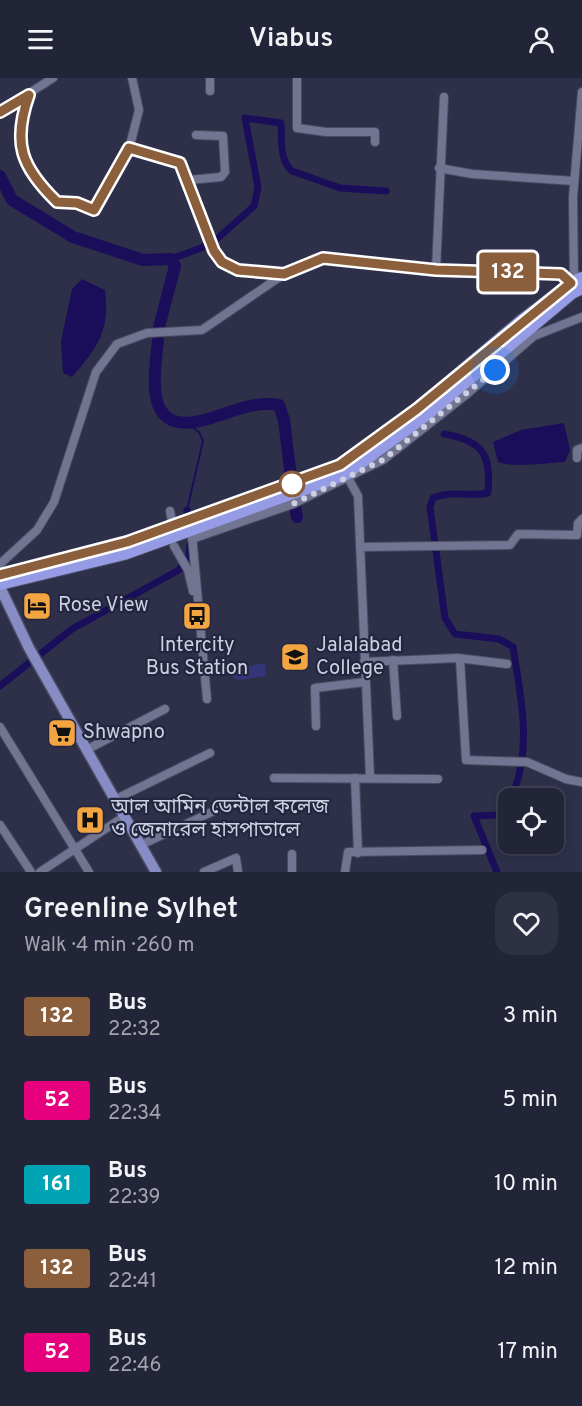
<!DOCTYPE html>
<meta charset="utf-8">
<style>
body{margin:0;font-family:Overpass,"Noto Sans Bengali",sans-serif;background:#2e3043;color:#f1f3f6;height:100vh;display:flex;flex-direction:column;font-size:22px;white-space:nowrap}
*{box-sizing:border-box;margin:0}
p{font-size:20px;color:#a2a4ae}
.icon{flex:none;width:33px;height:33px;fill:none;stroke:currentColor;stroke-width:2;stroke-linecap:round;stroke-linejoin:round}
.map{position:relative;height:794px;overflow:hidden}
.side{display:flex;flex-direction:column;background:#222438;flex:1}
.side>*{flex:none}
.badge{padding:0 12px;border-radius:4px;font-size:21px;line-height:39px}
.tools{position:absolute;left:498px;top:710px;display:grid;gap:12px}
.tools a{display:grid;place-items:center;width:66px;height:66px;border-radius:12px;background:#222438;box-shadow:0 3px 9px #0003,0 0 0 2px #3f4153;font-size:30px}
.you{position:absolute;width:30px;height:30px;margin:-15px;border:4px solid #fff;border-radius:50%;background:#1a73e8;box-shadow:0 0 0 9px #1a73e833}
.map>.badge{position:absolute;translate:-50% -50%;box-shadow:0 0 0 3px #fff}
.round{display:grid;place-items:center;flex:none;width:63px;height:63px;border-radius:18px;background:#2e3043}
.headline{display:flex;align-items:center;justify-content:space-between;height:102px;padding:0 24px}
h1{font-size:28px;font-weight:600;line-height:45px}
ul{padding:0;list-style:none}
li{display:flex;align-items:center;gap:18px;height:84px;padding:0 24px}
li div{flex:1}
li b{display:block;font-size:22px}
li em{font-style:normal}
li .badge{min-width:66px;font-weight:700;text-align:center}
header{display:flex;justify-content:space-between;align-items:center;height:78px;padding:0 24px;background:#222438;font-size:27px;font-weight:600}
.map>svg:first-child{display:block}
</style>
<header><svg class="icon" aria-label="menu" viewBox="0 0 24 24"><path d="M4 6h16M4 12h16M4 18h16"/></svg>Viabus<svg class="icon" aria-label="person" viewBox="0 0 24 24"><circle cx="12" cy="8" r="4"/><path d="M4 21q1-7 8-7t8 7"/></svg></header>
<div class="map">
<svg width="582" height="794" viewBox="0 0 582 794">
<rect width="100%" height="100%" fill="#2e304a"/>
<!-- green -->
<path fill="#35357a" d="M265,585l1,13 -28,4 -5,-3 2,-8z"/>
<!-- water -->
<g fill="#1a0e5b">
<path d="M82,201l23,11c5,41 -7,57 -33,87l-9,-4 -2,-32 11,-52z"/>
<path d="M564,345l6,27 -5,12c-18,1 -53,6 -67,0l-5,-20 28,-12z"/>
</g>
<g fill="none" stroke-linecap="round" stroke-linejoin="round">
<!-- stream -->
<path stroke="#1a0e5b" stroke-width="2" d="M185,344l14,10 4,9 -16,69"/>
<!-- canal -->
<g stroke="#1a0e5b" stroke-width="7">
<path d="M171,181l30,-11 17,-10 36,-32 4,-19 -13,-69 36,5c1,16 -2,37 11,48l48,17 46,3"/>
<path d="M444,356c40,7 47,21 44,59 -18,4 -38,-3 -55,5l-3,9 15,111 10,16 44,5 14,8c8,51 20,102 -2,151"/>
<path d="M187,432v3"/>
<path d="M0,608l72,-57 107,-59 10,-14 1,-12"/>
<path d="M497,794l-23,-56 24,-1 10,-12"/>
</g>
<!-- river -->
<g stroke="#1a0e5b" stroke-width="12">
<path d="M0,98l12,24 61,37 70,23 28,-1 4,7 -16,61"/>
<path d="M158,263c-5,44 -13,98 53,77 24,-7 42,-17 68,-13l5,15 7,57"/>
<path d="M295,428l2,11"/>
</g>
<!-- minor casing -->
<g stroke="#494c61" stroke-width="10">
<g id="minor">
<path d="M132,0l7,32 -10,39 53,17 32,85c15,24 44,21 70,23"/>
<path d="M210,0v13"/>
<path d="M297,0v50l29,4h49v10"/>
<path d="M29,17c-18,48 -8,72 28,107l20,1 17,7 35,-61"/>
<path d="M0,34l53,-34"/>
<path d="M439,90l33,6 102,7"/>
<path d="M189,102l32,-3 4,-5 -2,-36 -27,-1"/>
<path d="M436,192l8,-173"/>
<path d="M574,203l-1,-84 9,-105"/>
<path d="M577,380v-8l5,-2"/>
<path d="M347,398l11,20 12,281"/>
<path d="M170,433l2,10"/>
<path d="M192,457l15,164"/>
<path d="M192,461l101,-35 90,-44 84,-66 67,-58 48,-19"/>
<path d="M174,468l14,24 5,21"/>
<path d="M361,469l149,-2 8,-11 59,1 1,-12 4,-4"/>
<path d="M0,486l37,-34 17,-28 42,-130 21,-28 30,-11 55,-3 82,-56 39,-16 113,12 125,4 10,9"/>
<path d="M460,581l6,101 61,2 39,17 16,3"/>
<path d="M393,582l4,56"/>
<path d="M364,584l94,-4 49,6"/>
<path d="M316,648l-1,-38 50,-6"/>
<path d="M0,649l89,145"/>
<path d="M88,671l77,-40"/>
<path d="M274,700l164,1"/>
<path d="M355,700l3,75"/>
<path d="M116,721l94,-46"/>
<path d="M0,747l31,47"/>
<path d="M141,767l90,-42"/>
<path d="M292,776v18"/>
<path d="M40,794l85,-56"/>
<path d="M204,794l32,-14 2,14"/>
<path d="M345,794l3,-20 134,-2"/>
</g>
</g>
<!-- major casing -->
<g stroke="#494c61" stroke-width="13">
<path id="major" d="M0,509l29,61 127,224"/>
</g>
<!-- highway casing -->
<g stroke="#494c61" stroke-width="14">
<g id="highway">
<path d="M0,497l127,-33 213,-77 77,-56 104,-88 50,-38 11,-5"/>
<path d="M0,506l124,-30 222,-80 83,-61 143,-120 10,-5"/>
</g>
</g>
<!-- minor -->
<use href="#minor" stroke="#717592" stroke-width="8"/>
<!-- major -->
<use href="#major" stroke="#878cc4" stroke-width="10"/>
<!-- highway -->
<use href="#highway" stroke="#959ce5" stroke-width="12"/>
</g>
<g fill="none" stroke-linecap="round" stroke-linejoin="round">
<!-- line casing -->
<g stroke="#fff" stroke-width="14">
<path id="line" d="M0,34l29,-17c-17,48 -8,72 28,107l20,1 17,7 35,-62 51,15 34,88 8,11 16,8 46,4 39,-16 113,12 125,4 10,9 -154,126 -77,56 -213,77 -127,33"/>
</g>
<!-- line -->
<use href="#line" stroke="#8b5e3c" stroke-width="9"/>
<!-- walk -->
<path stroke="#cdd0e0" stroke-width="6" stroke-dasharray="0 10.8" d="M292,406l1,20 90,-44 112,-90"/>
</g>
<!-- icons -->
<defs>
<g id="hotel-square" transform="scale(1.5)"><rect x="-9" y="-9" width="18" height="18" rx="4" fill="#f2a541" stroke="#24263f"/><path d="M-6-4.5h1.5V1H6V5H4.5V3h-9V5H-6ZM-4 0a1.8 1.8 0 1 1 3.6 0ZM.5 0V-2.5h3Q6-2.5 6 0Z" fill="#111"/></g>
<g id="bus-square" transform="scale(1.5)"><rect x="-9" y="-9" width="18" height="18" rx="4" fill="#f2a541" stroke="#24263f"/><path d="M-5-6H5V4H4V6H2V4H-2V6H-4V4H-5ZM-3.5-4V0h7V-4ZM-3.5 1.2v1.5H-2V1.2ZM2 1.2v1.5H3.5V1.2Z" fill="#111"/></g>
<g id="university-square" transform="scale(1.5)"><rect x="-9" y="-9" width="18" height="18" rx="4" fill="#f2a541" stroke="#24263f"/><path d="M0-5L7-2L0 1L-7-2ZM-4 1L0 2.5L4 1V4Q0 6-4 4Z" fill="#111"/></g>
<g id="supermarket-square" transform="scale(1.5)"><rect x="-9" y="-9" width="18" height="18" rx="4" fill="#f2a541" stroke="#24263f"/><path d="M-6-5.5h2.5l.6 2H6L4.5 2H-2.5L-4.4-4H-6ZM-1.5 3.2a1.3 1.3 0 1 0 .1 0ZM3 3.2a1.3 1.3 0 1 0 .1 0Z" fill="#111"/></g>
<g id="hospital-square" transform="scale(1.5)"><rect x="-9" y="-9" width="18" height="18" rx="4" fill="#f2a541" stroke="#24263f"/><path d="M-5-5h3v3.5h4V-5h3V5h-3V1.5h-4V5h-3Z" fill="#111"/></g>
</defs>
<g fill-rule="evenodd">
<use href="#hotel-square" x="37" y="528"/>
<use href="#bus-square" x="197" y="538"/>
<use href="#university-square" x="295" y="579"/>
<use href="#supermarket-square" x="62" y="655"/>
<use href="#hospital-square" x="90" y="742"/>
</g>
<!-- markers -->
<circle fill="#fff" stroke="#8b5e3c" stroke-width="3" cx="292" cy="406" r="12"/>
<g text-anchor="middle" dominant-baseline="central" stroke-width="4.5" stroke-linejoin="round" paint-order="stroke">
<!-- poi labels -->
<g font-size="20" fill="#cdd0e0" stroke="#24263f" text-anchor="start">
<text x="58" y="528">Rose View</text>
<text x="197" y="568" text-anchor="middle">Intercity<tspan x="197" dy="23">Bus Station</tspan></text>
<text x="316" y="568">Jalalabad<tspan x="316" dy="23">College</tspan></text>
<text x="83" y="655">Shwapno</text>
<text x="111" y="730">আল আমিন ডেন্টাল কলেজ<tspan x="111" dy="23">ও জেনারেল হাসপাতালে</tspan></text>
</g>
</g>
</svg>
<div class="tools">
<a><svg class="icon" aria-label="locate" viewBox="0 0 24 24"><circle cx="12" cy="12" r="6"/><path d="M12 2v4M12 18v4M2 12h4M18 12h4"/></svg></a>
</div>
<div class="you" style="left:495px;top:292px"></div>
<b class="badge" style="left:508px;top:194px;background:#8b5e3c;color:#fff">132</b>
</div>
<section class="side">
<div class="headline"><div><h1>Greenline Sylhet</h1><p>Walk · 4 min · 260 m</p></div><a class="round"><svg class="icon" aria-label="heart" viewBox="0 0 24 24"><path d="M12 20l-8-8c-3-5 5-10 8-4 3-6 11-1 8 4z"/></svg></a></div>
<ul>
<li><span class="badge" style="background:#8b5e3c;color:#fff">132</span><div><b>Bus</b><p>22:32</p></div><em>3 min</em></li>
<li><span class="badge" style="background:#e6007e;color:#fff">52</span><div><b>Bus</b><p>22:34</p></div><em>5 min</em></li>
<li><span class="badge" style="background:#00a3b4;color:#fff">161</span><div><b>Bus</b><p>22:39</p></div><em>10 min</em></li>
<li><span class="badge" style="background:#8b5e3c;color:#fff">132</span><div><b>Bus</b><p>22:41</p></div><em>12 min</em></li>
<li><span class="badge" style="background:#e6007e;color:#fff">52</span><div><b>Bus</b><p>22:46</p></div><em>17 min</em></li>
</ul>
</section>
